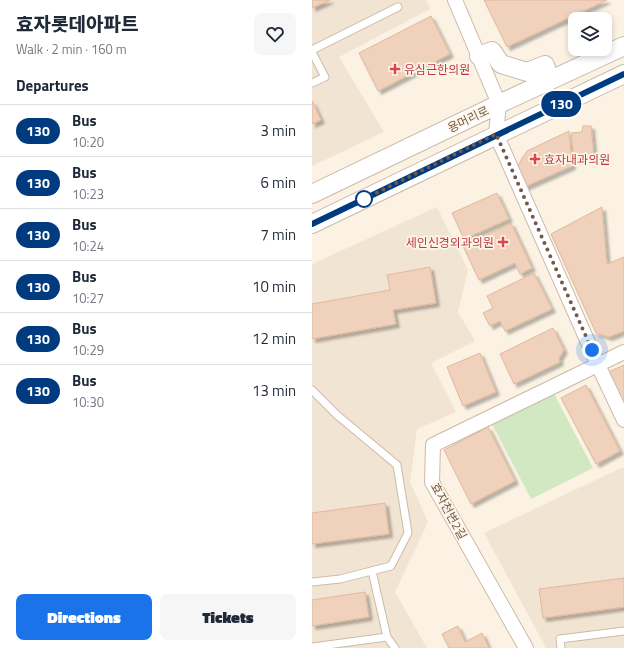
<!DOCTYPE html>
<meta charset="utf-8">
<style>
body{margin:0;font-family:"Titillium Web","Noto Sans KR",sans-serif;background:#f6f6f7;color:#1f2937;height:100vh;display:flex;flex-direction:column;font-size:15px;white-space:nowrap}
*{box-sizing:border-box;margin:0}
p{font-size:13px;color:#747a83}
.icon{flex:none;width:22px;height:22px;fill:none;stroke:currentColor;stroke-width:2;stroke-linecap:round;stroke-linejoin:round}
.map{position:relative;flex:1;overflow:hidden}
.drawer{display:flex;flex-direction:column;background:#fff;width:312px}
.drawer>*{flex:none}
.badge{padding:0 8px;border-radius:13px;font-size:14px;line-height:26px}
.controls{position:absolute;left:256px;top:12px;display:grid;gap:8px}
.controls a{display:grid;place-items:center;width:44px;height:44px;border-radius:8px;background:#fff;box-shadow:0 2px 6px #0003;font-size:20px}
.you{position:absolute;width:20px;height:20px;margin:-10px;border:3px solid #fff;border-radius:50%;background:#1a73e8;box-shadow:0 0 0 6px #1a73e833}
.map>.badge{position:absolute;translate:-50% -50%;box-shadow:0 0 0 2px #fff}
h2{padding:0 16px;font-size:15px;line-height:36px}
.round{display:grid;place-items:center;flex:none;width:42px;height:42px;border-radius:8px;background:#f6f6f7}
.head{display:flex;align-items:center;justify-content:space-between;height:68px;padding:0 16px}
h1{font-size:19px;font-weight:800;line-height:30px}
.primary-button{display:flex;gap:8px;margin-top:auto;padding:8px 16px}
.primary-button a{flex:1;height:46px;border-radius:8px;background:#1a73e8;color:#fff;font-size:16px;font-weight:800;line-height:46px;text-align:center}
.primary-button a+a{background:#f6f6f7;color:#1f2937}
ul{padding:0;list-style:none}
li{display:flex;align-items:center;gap:12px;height:52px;padding:0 16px;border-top:1px solid #e0e1e3}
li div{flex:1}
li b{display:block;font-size:15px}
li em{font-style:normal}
li .badge{min-width:44px;font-weight:700;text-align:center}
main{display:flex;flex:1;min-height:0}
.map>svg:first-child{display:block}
</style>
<main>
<section class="drawer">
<div class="head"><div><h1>효자롯데아파트</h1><p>Walk · 2 min · 160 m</p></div><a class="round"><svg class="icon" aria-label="heart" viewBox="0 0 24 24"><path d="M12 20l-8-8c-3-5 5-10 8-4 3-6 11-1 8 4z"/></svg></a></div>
<h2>Departures</h2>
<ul>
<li><span class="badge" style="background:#003b80;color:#fff">130</span><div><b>Bus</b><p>10:20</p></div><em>3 min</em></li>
<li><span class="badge" style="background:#003b80;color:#fff">130</span><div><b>Bus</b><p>10:23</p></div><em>6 min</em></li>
<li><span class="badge" style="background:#003b80;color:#fff">130</span><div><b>Bus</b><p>10:24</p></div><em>7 min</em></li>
<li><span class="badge" style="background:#003b80;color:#fff">130</span><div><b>Bus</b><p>10:27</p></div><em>10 min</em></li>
<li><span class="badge" style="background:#003b80;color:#fff">130</span><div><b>Bus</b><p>10:29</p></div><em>12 min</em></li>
<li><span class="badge" style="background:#003b80;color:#fff">130</span><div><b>Bus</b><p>10:30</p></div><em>13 min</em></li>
</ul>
<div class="primary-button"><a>Directions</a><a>Tickets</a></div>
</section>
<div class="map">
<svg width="312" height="648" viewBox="0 0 312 648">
<defs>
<filter id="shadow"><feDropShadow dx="3.5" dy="3.5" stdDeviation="1" flood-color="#0004"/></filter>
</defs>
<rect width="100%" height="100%" fill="#fbf2e3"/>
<!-- residential -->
<g fill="#f2e4d2">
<path d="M0,0h114l4,9 -91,48 45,75 -72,34z"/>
<path d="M125,207l31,63 -10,42 17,29 -44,22 25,49 -39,17 -7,53 18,40 -33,70 32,56h-115v-384z"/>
<path d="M311,467l1,2v179h-78l-62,-115z"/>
</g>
<!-- green -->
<path fill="#d1e8c2" d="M241,392l40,76 -62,31 -39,-75z"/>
<!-- building -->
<g fill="#f0d1bb" stroke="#e1b89d" filter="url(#shadow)">
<path d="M0,0h18l-18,8z"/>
<path d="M172,0h123l-100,47z"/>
<path d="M119,16l19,38 -72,37 -19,-38z"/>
<path d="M0,101l9,19 -9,4z"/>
<path d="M271,126h8l3,31 -20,2 -3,-26 11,-1z"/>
<path d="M257,131l3,35 -50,22 -5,-20 5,-10 5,-7z"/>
<path d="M185,193l12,26 -45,20 -12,-26z"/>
<path d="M290,207l5,57 17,-7v74l-15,6 -13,-4 -45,-99z"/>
<path d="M199,223l21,45 -12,6 -5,-11 -36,17 -16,-34z"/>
<path d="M118,267l6,36 -43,7 3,14 -84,15v-35l78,-14 -3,-15z"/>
<path d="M222,273l18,36 -47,22 -5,-10 -10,5 -7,-13 10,-5 -6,-12z"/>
<path d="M241,328l11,22 -5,8 1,4 -46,22 -14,-30z"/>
<path d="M168,353l16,39 -33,14 -16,-39z"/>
<path d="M312,365v44l-16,-37z"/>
<path d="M274,385l34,66 -24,13 -35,-66z"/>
<path d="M176,427l27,54 -44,23 -27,-54z"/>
<path d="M73,503l4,31 -77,10v-31z"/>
<path d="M312,578v29l-81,11 -4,-29z"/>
<path d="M53,592l4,25 -57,9v-26z"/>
<path d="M146,626l7,16 17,-9 7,15h-40l-7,-14z"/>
</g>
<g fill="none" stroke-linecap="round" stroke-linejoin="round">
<!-- service casing -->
<g stroke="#ccbaaa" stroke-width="9">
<g id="service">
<path d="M0,50l86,-43"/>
<path d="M0,52l13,25 -13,6"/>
<path d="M0,390l25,25 60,50 11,68 -17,33 -51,13 -28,3"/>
<path d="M60,571l15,66 8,11"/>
<path d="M0,647l75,-10"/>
<path d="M249,648l-1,-9 64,-8"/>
</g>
</g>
<!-- minor casing -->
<g stroke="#ccbaaa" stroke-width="16">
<g id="minor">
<path d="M143,0l44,104 -3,30 102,231 26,55"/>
<path d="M214,648l-94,-166 1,-37 191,-93"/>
</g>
</g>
<!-- tertiary casing -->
<g stroke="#ccbaaa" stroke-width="20">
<g id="tertiary">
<path d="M167,56l13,-5 9,13 26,8 18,-7 5,15"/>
<path d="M0,194l187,-90 125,-58"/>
<path d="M0,224l312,-150"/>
</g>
</g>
<!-- service -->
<use href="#service" stroke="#fff" stroke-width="7"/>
<!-- minor -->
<use href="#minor" stroke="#fff" stroke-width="14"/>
<!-- tertiary -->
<use href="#tertiary" stroke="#fff" stroke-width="18"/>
</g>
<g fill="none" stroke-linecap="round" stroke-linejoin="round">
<!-- line casing -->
<g stroke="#fff" stroke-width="9">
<path id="line" d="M0,224l312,-150"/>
</g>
<!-- line -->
<use href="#line" stroke="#003b80" stroke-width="6"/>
<!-- walk -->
<path stroke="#72594a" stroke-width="4" stroke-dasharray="0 7.2" d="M52,199l132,-65 96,216"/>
</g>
<!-- markers -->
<g fill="#e0444e" stroke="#fef6e9" stroke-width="1.5">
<path d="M81 63h4v4h4v4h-4v4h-4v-4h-4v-4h4z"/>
<path d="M221 153h4v4h4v4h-4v4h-4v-4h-4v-4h4z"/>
<path d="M189 236h4v4h4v4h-4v4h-4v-4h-4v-4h4z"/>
</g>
<circle fill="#fff" stroke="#003b80" stroke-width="2" cx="52" cy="199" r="8"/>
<g text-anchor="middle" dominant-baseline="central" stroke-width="3.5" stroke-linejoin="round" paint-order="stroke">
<!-- health labels -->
<g font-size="12" fill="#be3a42" stroke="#fef6e9" text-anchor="start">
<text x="92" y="69">유심근한의원</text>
<text x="232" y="159">효자내과의원</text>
<text x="182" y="242" text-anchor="end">세인신경외과의원</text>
</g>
<!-- street labels -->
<g font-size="12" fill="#72594a" stroke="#fef6e9">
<text transform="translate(156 119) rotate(-26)">용머리로</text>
<text transform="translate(137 511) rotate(62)">효자천변2길</text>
</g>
</g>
</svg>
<div class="controls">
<a><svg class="icon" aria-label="layers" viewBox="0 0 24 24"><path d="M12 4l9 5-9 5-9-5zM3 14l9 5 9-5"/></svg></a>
</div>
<div class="you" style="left:280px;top:350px"></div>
<b class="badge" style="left:249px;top:104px;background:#003b80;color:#fff">130</b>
</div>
</main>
